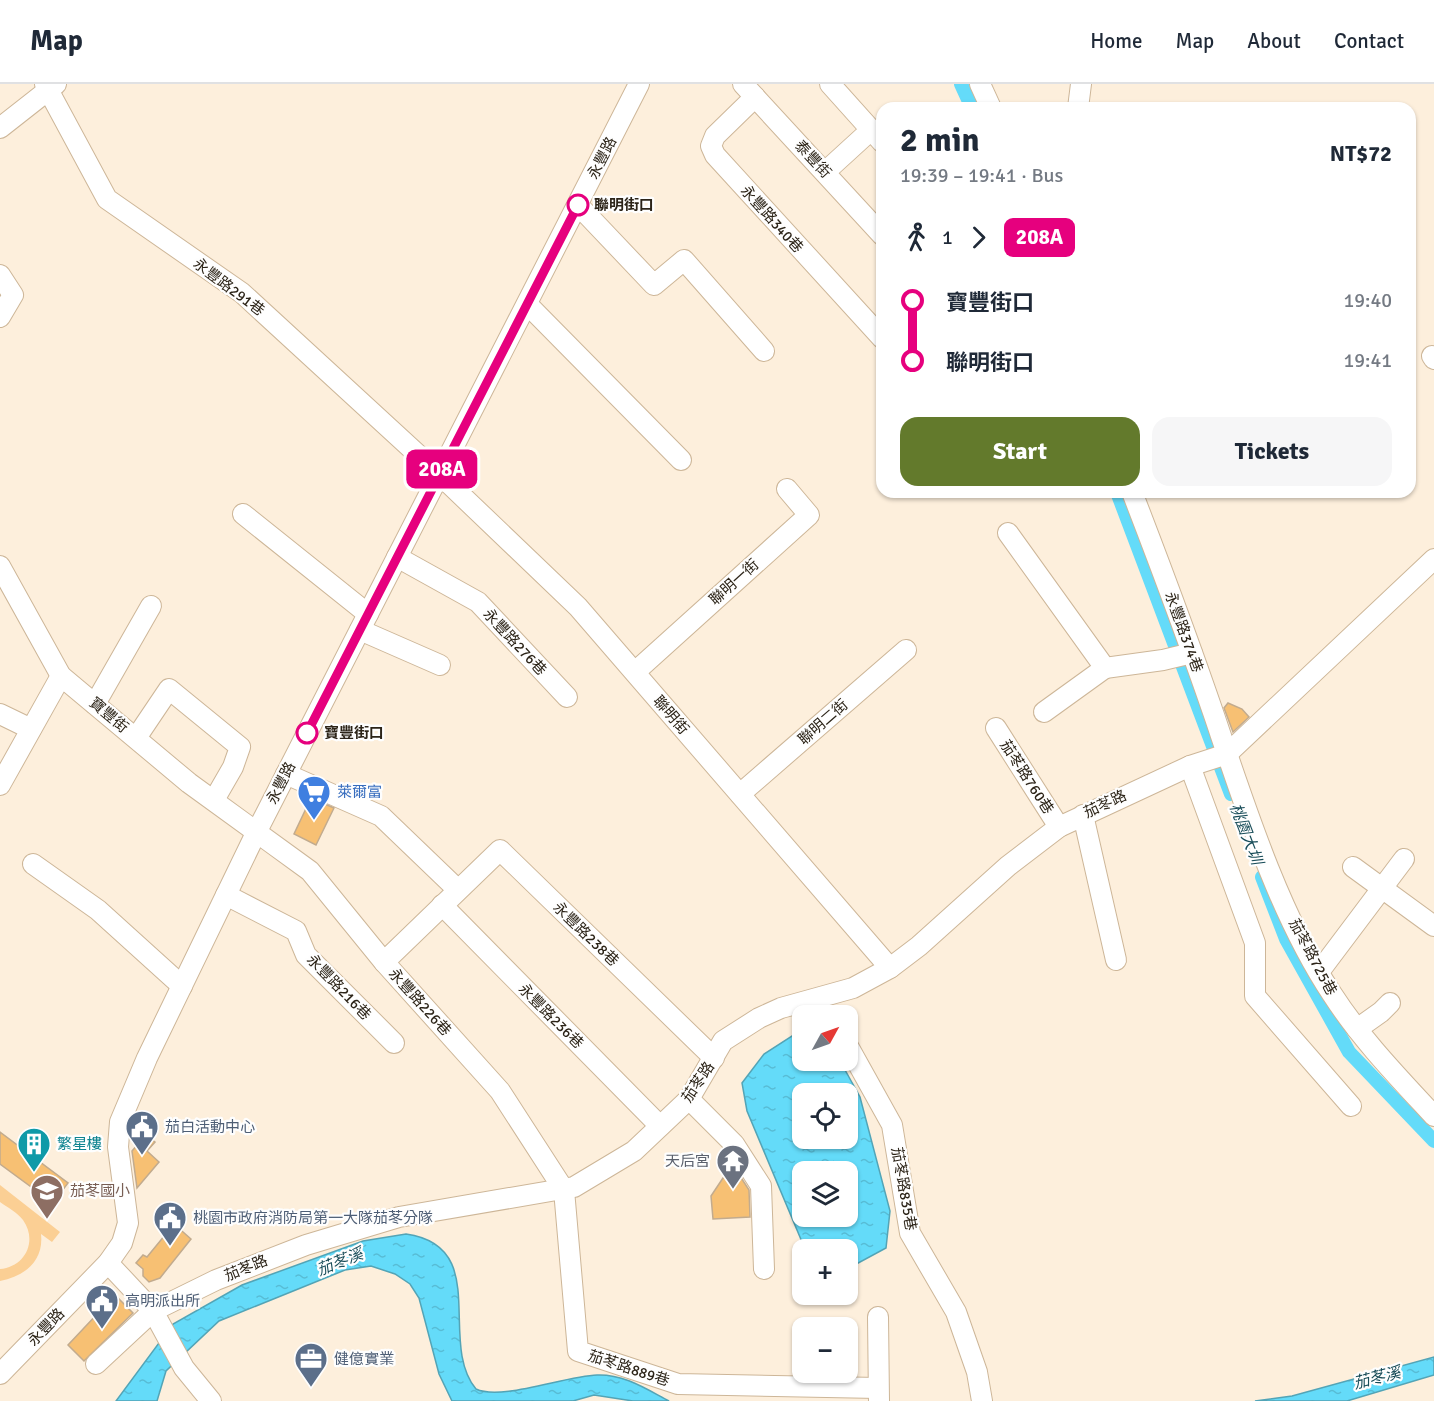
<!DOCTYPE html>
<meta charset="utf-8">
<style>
body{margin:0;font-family:Signika,"Noto Sans TC",sans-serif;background:#f6f6f7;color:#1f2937;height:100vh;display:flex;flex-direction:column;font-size:22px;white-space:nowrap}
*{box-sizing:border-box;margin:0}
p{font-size:20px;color:#747a83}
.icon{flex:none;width:33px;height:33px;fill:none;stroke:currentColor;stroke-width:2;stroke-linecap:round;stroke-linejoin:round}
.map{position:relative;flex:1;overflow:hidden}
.drawer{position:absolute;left:876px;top:18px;width:540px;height:396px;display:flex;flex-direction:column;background:#fff;border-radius:18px;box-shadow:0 2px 4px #0004}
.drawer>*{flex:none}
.badge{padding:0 12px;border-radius:9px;font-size:21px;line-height:39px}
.needle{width:39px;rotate:50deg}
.fabs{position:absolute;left:792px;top:921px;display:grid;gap:12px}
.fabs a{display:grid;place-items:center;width:66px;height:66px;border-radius:12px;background:#fff;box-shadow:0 2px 4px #0004;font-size:30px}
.map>.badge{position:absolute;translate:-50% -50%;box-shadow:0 0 0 3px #fff}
.legs{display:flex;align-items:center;gap:9px;height:66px;padding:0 24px;font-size:20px}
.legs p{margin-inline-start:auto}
.head{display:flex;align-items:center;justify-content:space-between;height:102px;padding:0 24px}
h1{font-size:33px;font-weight:700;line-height:45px}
.cta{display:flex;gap:12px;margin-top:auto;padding:12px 24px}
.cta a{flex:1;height:69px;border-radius:18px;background:#637a2c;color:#fff;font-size:24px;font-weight:700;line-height:69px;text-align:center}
.cta a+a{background:#f6f6f7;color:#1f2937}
ul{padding:0 24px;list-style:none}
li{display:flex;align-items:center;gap:21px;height:60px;font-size:22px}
li i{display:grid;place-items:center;width:9px;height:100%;margin:0 8px;background:currentColor}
li i::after{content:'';width:15px;height:15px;margin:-8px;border:4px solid;border-radius:50%;background:#fff}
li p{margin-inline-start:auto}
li:first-child i{background:linear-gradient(#0000 50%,currentColor 0)}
li:last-child i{background:linear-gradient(currentColor 50%,#0000 0)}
header{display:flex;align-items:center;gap:36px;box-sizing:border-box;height:84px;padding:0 30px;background:#fff;border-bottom:2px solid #e0e1e3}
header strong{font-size:28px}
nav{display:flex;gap:33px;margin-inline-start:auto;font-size:21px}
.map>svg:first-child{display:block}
</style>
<header>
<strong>Map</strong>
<nav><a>Home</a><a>Map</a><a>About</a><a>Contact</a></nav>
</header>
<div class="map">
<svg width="1434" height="1317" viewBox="0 0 1434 1317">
<defs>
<pattern id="water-ripples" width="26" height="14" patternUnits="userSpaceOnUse" patternTransform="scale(1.5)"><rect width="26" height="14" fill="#64dbf9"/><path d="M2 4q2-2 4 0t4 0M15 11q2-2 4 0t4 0" fill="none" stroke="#57bcd5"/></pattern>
</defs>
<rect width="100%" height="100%" fill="#fdefdc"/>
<!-- park -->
<path fill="#fbcf94" d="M0,1101l60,47 -8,10 -11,-8c3,27 -16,42 -41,47v-12c25,-2 38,-28 23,-49 -5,-7 -16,-13 -23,-18z"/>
<!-- water -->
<g fill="url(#water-ripples)" stroke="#53a4b6" stroke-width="1.5" fill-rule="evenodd">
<path d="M795,950l7,2v24l38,1 20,36 30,114 -4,37 -37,20 -1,-18 -43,-1 -58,-138 -5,-28 22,-29zM802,1010h46v44h-46zM802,1088h46v44h-46z"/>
<path d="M406,1150c86,12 31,108 70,155 25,12 89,-13 121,-14 27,-1 49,14 72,26h-36l-39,-6 -21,6h-121l-13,-27 -20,-76 -9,-14 -15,-10 -24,-8 -26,4 -126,51 -53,50 -9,30h-41l57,-77 69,-39 121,-44z"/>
<path d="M1434,1273v18l-87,26h-92l37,-5z"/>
</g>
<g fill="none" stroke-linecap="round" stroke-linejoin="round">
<!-- canal -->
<g stroke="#64dbf9" stroke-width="14">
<path d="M961,0l11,24"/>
<path d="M1117,408l114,302"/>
<path d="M1262,793l24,62 63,113 85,89"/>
</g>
</g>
<!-- building -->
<g fill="#f7c073" stroke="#c2ab8e" stroke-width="1.5">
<path d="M1228,619l14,6 7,8 -16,15 -9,-24z"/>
<path d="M311,714l23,10 -18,37 -22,-11z"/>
<path d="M0,1048l68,51 -15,20 -53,-39z"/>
<path d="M146,1051l9,7 -8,9 12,11 -22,26 -5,-37z"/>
<path d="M738,1089l11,17 1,27 -37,2 -2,-23 12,-18z"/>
<path d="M174,1140l17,15 -31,39 -11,4 -6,-6v-7l-7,-6 7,-8 4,2z"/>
<path d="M115,1211l18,18 -49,48 -16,-16z"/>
</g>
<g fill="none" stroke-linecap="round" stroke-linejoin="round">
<!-- minor casing -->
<g stroke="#cdb698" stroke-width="22">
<g id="minor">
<path d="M45,0l62,115 135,94 197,181 139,133 312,361"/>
<path d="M743,0l139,151"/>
<path d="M830,0l52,58"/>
<path d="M980,0l11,24"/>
<path d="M755,13l-40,39 -4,10 4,9 167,183"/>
<path d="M1078,24l3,-24"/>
<path d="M0,44l56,-44"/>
<path d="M825,88l46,-42"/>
<path d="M578,121l76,80 30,-25 80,91"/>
<path d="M0,191l13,20 -13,22"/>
<path d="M527,220l154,156"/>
<path d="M1432,272l2,3"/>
<path d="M1132,408c29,75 57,150 83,226 30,89 65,198 117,276 29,45 66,83 102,122"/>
<path d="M243,430l125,100"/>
<path d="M1008,449l97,135 58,-8 29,-7"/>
<path d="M397,473l81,45 89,95"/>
<path d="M0,482l61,110 128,107 121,88 74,91 116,129 64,99 14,161 100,33 200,4"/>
<path d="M360,546l80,35"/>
<path d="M635,588l174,-157 -22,-26"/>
<path d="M95,620l56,-98"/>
<path d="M1044,628l61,-44"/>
<path d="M0,630l31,15"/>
<path d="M996,644l63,99"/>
<path d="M136,654l33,-49 71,58 -7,20 -19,33"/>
<path d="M1190,682l65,177v53l96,110"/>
<path d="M286,690l95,42 76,73"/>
<path d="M0,701l61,-109"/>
<path d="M740,710l166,-144"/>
<path d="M1083,731l33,145"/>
<path d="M33,780l65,46 84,76"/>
<path d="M1353,783l81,59"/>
<path d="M226,811l70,36 10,24 88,88"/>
<path d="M442,821l218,221"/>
<path d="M384,878l116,-112 214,208"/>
<path d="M1319,888l85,-113"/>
<path d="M1357,945l24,-17 9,-9"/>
<path d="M848,962l44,79 18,108 46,79 21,60 5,29"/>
<path d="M689,1015l45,45 27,42 3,83"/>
<path d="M108,1179l45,48 31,57 27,33"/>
<path d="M878,1233l1,84"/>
<path d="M96,1280l57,-53 63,-31 90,-35 93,-28 175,-30 60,-36 55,-52 34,-58 36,-23 22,-10 72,-20 37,-20 29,-22 89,-80 51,-39 131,-61 37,-12 207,-195"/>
<path d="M0,1290l108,-111 14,-20 6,-20 -10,-76 2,-25 27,-64 110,-227 382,-747"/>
</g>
</g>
<!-- minor -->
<use href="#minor" stroke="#fff" stroke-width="20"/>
</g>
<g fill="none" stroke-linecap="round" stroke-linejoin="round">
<!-- line-1 casing -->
<g stroke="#fff" stroke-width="14">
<path id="line-1" d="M307,649l271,-528"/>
</g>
<!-- line-1 -->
<use href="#line-1" stroke="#e6007e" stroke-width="9"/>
</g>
<!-- icons -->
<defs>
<g id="supermarket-pin" transform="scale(1.725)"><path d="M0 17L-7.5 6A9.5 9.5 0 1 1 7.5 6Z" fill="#3f7fe0" stroke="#fefefe"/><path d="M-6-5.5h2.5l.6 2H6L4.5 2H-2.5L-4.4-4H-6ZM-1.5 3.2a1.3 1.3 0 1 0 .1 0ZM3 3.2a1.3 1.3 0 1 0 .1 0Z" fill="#fff"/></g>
<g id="civic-pin" transform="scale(1.725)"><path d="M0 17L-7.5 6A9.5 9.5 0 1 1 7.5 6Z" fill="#5c6f8a" stroke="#fefefe"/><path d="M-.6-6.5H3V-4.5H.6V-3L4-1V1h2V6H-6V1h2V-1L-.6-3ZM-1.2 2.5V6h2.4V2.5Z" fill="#fff"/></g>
<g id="building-pin" transform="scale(1.725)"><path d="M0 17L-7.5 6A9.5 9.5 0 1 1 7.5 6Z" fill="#0f9aa8" stroke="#fefefe"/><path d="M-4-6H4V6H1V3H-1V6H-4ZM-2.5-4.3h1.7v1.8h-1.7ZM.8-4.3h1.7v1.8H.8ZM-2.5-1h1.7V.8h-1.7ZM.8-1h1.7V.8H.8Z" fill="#fff"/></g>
<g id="temple-pin" transform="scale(1.725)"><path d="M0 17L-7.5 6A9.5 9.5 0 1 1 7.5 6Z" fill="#6b7280" stroke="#fefefe"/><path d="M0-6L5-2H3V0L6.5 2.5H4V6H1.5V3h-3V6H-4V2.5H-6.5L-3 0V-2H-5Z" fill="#fff"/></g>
<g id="school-pin" transform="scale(1.725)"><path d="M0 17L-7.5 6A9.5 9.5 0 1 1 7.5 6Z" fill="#8d6e63" stroke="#fefefe"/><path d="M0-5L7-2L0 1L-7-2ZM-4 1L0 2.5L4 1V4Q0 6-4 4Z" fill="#fff"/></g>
<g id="office-pin" transform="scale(1.725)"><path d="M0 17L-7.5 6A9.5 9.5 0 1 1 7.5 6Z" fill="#5c6f8a" stroke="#fefefe"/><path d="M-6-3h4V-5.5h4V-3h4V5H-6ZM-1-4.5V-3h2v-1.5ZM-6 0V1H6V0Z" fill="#fff"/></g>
</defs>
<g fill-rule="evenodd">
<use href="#supermarket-pin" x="314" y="708"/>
<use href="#civic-pin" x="142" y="1043"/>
<use href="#building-pin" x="34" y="1060"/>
<use href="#temple-pin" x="733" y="1077"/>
<use href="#school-pin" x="47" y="1107"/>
<use href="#civic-pin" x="170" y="1134"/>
<use href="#civic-pin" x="102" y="1217"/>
<use href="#office-pin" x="311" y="1275"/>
</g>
<!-- markers -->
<g fill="#fff" stroke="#e6007e" stroke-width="3">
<circle cx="578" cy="121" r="10"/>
<circle cx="307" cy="649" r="10"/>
</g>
<g text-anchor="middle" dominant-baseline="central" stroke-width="4.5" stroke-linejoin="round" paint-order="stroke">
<!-- street labels -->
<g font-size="15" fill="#2c2418" stroke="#fefefe">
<text transform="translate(602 74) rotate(-63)">永豐路</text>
<text transform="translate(813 75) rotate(47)">泰豐街</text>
<text transform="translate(772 135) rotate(48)">永豐路340巷</text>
<text transform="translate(229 203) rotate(37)">永豐路291巷</text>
<text transform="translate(734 498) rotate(-42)">聯明一街</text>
<text transform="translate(1184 548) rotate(70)">永豐路374巷</text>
<text transform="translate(515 558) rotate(47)">永豐路276巷</text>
<text transform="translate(109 631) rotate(40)">寶豐街</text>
<text transform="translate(671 631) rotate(49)">聯明街</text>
<text transform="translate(823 638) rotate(-41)">聯明二街</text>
<text transform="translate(1027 693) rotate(57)">茄苳路760巷</text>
<text transform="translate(281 699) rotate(-63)">永豐路</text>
<text transform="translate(1105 720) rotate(-25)">茄苳路</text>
<text transform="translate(586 850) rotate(44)">永豐路238巷</text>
<text transform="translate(1313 873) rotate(62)">茄苳路725巷</text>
<text transform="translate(339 903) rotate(46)">永豐路216巷</text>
<text transform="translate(420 918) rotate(48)">永豐路226巷</text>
<text transform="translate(551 932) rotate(45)">永豐路236巷</text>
<text transform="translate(698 998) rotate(-56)">茄苳路</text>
<text transform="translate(904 1105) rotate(80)">茄苳路835巷</text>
<text transform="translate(246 1184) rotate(-22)">茄苳路</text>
<text transform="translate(46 1243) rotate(-46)">永豐路</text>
<text transform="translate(629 1284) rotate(18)">茄苳路889巷</text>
</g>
<!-- stop labels -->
<g font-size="15" font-weight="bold" fill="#2c2418" stroke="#fefefe" text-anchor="start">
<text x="594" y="121">聯明街口</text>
<text x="324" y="649">寶豐街口</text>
</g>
<!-- shop labels -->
<g font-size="15" fill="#366cbe" stroke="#fefefe" text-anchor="start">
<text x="337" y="708">萊爾富</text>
</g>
<!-- service labels -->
<g font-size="15" fill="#4e5e75" stroke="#fefefe" text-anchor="start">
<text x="165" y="1043">茄白活動中心</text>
<text x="193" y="1134">桃園市政府消防局第一大隊茄苳分隊</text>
<text x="125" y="1217">高明派出所</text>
<text x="334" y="1275">健億實業</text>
</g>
<!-- culture labels -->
<g font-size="15" fill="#0d838f" stroke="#fefefe" text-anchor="start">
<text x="57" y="1060">繁星樓</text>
</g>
<!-- worship labels -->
<g font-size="15" fill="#5b616d" stroke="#fefefe" text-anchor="end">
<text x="710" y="1077">天后宮</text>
</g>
<!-- education labels -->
<g font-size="15" fill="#785e54" stroke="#fefefe" text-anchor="start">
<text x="70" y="1107">茄苳國小</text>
</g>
<!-- water labels -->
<g font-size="16" font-style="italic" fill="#194d59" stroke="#fefefe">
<text transform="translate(1246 750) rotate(69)">桃園大圳</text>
<text transform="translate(340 1178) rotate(-22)">茄苳溪</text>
<text transform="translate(1377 1294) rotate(-14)">茄苳溪</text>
</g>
</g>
</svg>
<div class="fabs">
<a><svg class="needle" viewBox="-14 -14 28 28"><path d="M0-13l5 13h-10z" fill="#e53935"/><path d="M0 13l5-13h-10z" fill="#747a83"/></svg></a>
<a><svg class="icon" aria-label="locate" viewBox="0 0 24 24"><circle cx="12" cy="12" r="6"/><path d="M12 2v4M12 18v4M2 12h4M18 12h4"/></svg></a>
<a><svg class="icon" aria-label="layers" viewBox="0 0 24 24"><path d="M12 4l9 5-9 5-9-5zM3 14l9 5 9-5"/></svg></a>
<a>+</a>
<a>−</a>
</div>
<b class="badge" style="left:442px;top:385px;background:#e6007e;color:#fff">208A</b>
<section class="drawer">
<div class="head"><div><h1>2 min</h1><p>19:39 – 19:41 · Bus</p></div><b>NT$72</b></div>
<div class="legs"><svg class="icon" aria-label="walk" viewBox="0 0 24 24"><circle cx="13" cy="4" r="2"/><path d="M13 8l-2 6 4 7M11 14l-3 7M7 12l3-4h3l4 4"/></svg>1<svg class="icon" aria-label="forward" viewBox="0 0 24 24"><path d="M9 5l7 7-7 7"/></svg><b class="badge" style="background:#e6007e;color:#fff">208A</b></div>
<ul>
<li><i style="color:#e6007e"></i><b>寶豐街口</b><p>19:40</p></li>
<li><i style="color:#e6007e"></i><b>聯明街口</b><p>19:41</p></li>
</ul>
<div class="cta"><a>Start</a><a>Tickets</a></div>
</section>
</div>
